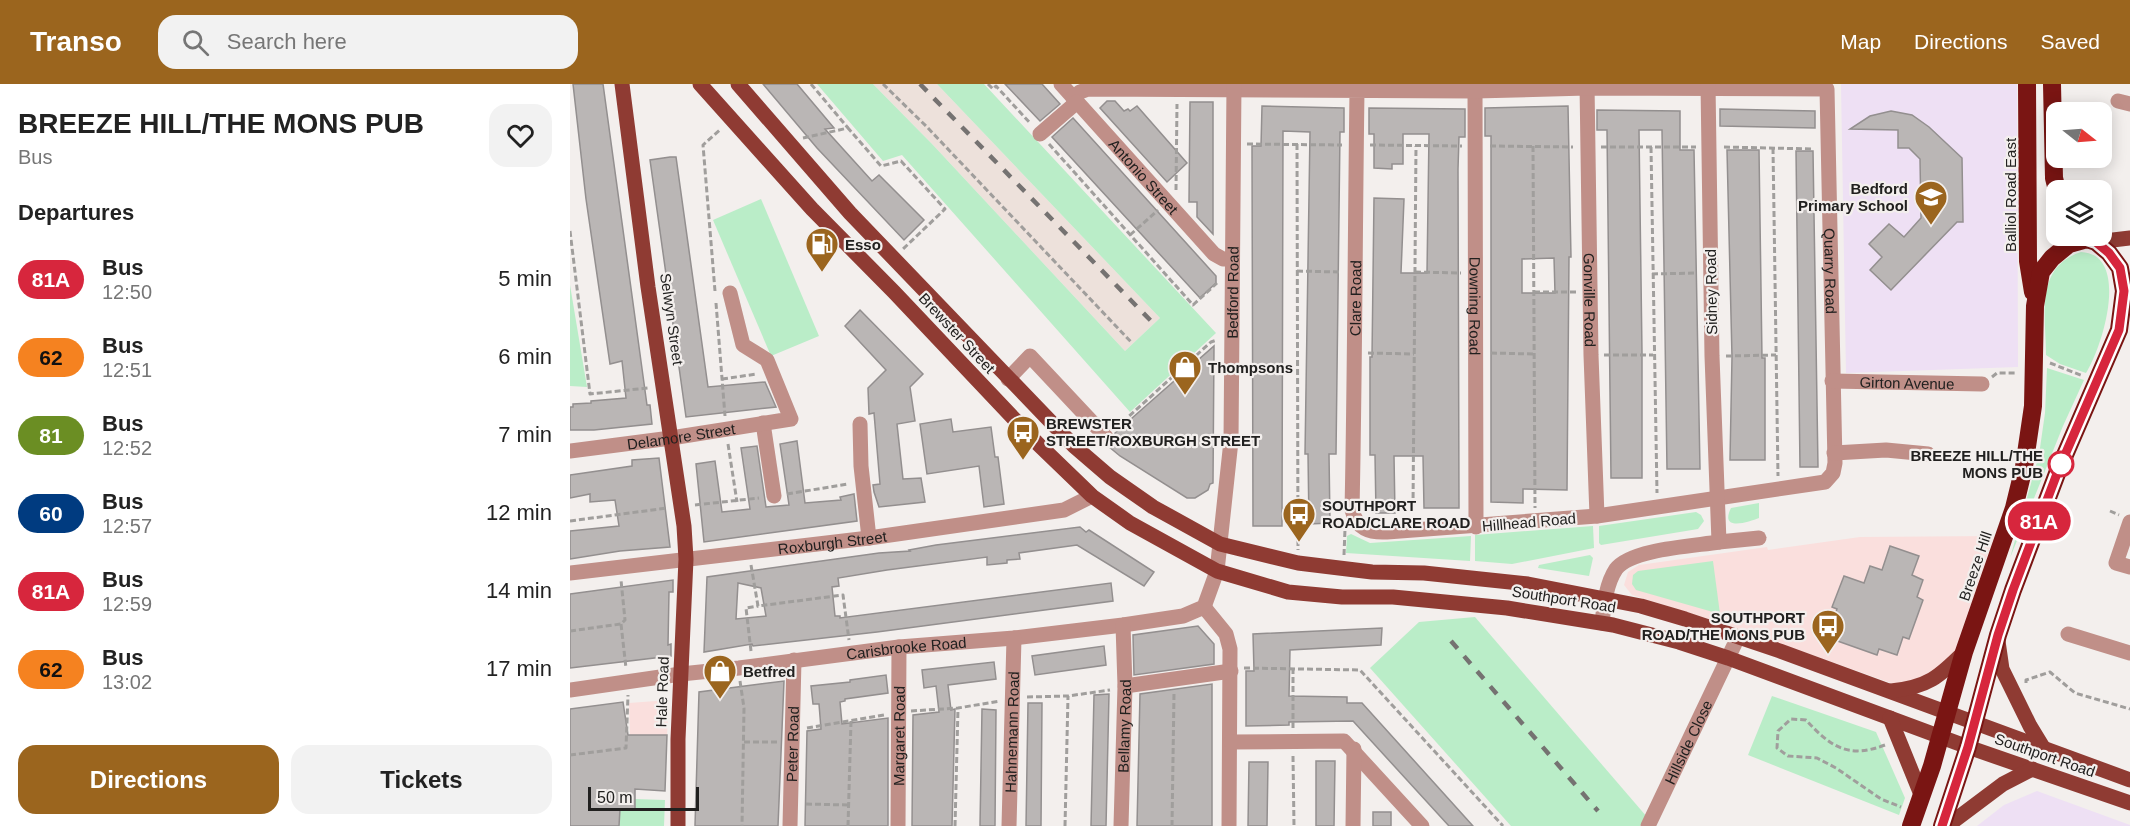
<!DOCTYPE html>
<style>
body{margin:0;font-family:Helvetica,sans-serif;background:#f2f2f2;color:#222;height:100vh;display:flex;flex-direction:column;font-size:22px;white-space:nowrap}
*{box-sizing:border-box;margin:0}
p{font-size:20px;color:#767676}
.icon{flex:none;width:33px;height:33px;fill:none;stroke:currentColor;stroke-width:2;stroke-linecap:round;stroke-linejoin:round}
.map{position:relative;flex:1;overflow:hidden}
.panel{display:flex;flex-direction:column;background:#fff;width:570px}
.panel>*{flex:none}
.badge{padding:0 12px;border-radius:20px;font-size:21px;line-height:39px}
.needle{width:39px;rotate:107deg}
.controls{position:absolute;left:1476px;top:18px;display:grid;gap:12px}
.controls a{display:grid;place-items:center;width:66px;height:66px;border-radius:12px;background:#fff;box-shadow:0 3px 15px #0003;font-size:30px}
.scale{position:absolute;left:18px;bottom:15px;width:111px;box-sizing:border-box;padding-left:6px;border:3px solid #21201f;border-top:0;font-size:16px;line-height:21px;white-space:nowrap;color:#21201f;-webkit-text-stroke:4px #f3efed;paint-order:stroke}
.map>.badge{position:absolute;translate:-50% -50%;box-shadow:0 0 0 3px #fff}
h2{padding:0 18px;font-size:22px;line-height:54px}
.round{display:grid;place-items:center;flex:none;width:63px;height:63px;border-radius:18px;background:#f2f2f2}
.overview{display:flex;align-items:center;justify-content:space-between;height:102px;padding:0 18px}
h1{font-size:28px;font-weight:600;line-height:45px}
.cta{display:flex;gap:12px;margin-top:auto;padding:12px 18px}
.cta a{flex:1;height:69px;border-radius:18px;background:#9b651e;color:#fff;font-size:24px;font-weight:600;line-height:69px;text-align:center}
.cta a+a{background:#f2f2f2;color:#222}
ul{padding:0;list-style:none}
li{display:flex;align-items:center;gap:18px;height:78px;padding:0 18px}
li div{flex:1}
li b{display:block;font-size:22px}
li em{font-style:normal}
li .badge{min-width:66px;font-weight:700;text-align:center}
header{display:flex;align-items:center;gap:36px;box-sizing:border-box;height:84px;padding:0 30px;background:#9b651e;color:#fff}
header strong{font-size:28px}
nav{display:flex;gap:33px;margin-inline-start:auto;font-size:21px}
.search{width:420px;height:54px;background:#f2f2f2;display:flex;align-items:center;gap:15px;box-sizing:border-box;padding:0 21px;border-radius:18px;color:#767676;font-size:22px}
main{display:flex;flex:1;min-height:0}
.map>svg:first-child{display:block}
</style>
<header>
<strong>Transo</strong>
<div class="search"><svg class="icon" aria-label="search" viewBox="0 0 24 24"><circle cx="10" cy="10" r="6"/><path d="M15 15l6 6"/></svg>Search here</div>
<nav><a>Map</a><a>Directions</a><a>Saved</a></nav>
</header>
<main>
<section class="panel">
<div class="overview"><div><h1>BREEZE HILL/THE MONS PUB</h1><p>Bus</p></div><a class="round"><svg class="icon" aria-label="heart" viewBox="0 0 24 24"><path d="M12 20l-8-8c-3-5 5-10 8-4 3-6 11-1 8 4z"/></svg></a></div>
<h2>Departures</h2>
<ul>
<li><span class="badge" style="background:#d7263d;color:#fff">81A</span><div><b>Bus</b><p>12:50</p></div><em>5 min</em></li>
<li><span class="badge" style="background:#f58220;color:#111">62</span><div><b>Bus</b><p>12:51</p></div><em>6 min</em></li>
<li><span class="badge" style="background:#6b8e23;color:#fff">81</span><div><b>Bus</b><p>12:52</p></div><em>7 min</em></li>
<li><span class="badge" style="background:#003b80;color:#fff">60</span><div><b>Bus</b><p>12:57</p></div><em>12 min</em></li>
<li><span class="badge" style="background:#d7263d;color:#fff">81A</span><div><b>Bus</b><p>12:59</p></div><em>14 min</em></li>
<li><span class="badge" style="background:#f58220;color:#111">62</span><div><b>Bus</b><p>13:02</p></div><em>17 min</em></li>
</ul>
<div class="cta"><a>Directions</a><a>Tickets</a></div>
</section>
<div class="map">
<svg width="1560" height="742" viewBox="0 0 1560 742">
<rect width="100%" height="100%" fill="#f3efed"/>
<!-- commercial -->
<g fill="#fadfdd">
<path d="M1424,452l-40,117 -9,12 -41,21 -13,-3 -163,-58 -96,-30 -8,-10 4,-13 11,-7 128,-18 1,3 92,-13z"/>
<path d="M99,616l-2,35h-37l-1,-32z"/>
</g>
<!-- built -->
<path fill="#ede1db" d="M303,0h64l223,234 -35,33 -192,-206z"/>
<!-- education -->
<g fill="#eee0f4">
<path d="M1271,0h176l1,283 -172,6z"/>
<path d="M1467,707l93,34v1h-153l27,-21z"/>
</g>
<!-- green -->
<g fill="#baedc8">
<path d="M247,0h56l60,61 192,206 35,-33 -223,-234h47l232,249 -86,79 -228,-257 -19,6z"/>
<path d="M191,115l58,137 -48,20 -58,-136z"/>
<path d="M1511,168c49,2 23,92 5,121l-26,-9 -14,-9c0,-39 -12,-88 35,-103z"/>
<path d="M0,201l17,102 -17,-1z"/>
<path d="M1477,284l37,12 -21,46 -53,132 29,-103 6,-42z"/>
<path d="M1189,419v15c-10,4 -40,14 -28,-10z"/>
<path d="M1126,428l5,3 3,6 -6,8 -97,16 -2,-2v-17z"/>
<path d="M1023,442l1,22 -82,16 -37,-3v-26z"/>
<path d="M781,450l19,9 101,-7 -1,25 -124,-8 1,-17z"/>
<path d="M1020,471l3,3 -4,18 -51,-8 1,-3z"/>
<path d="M1143,477l7,53 -84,-24 -4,-6 1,-9 5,-4z"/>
<path d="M905,533l172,200 -7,9h-129l-141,-158 49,-46z"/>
<path d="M1202,612l104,36 29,66 -6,17 -151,-60z"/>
<path d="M65,715l30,1 -1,26h-45l1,-17h15z"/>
</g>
<!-- building -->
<g fill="#bab6b5" stroke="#938f8f" stroke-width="1.5" fill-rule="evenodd">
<path d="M3,0h30l44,321h3l2,19 -58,6h-24v-23h3v-3l18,-1v-2l35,-3 -4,-37 -12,3 -24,-165z"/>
<path d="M193,0h34l37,44 -9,1 47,52 7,-6 45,45 -20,20 -87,-92z"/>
<path d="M435,0h37l18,20 -20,17z"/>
<path d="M537,17h8l9,10 4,-2 2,2 7,-5 50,57 -20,19 -67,-74z"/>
<path d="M620,18h23v132l-16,-17v-15h-8z"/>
<path d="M692,22l82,2v24h-4l-4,322h-7l1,69 -21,1 -1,-70h-3l5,-322 -27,-1 -1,395h-29l-1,-380h9z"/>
<path d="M998,22l3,151h-2l-2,233 -44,-1v14l-32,-1v-366h-6v-28zM984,174l1,35h-33v-34z"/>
<path d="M799,24l96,1v28h-6l-1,32 1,339h-35l-1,-52h-29l1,57h-19l-1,-58h-5v-98h2l2,-159 30,1 -3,74h26l2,-139h-26v30h-11v5l-18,-1v-34h-5z"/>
<path d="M1150,25l95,2v17l-95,-2z"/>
<path d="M1027,26l83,1v39h14l6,319h-33l-5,-339h-23l3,223v125h-31l-4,-348h-10z"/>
<path d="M1321,27l21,4 17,12 33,31 1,64h-6l-66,68 -21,-20 12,-13 -13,-13 20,-20 15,13 17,-19 -1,-59 -11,-11h-11v-18l-48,-1 20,-13z"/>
<path d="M503,34l143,158v7l-16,15 -148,-161z"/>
<path d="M1157,66h32l3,208h3v102h-35l2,-103z"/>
<path d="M1226,67h17l5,316h-18z"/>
<path d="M100,73h6l32,230 57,-5 11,25 -90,10 -36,-257z"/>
<path d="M290,226l63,64 -13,13 5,34 -18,3 6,55 18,-1 4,24 -46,5 -5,-15 -1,-7 7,-1 -6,-71 -5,1 -1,-26 18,-18 -41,-44z"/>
<path d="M644,262l-1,137 -3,1 -2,6 -13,8h-8l-67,-42 -12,-10 7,-6v-7z"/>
<path d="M381,335l2,13 38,-5 4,30h3l6,47 -20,3 -5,-41 -52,8 -7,-50z"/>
<path d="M227,357l8,62 36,-3 -1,-3 14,-3 3,27 -153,21 -8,-78 19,-3 7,51 28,-3 -9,-61 16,-2 9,61 23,-2 -9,-61z"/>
<path d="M89,374l11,89 -50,4 -50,8v-28l49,-5 -4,-26 -25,2v-8l-20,4v-23l62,-9v-6z"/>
<path d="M510,443l6,5 3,-2 65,42 -10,14 -67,-41 -58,8 1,6 -13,1v3l-20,2v-8l-100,13 -49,8 1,8 -7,1 3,29h5v2l271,-35 2,18 -236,31 -124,14 -1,-2 -48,8 3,-75 172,-24 31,-2 -1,-1 27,-5zM168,499l23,5 5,28 -30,3z"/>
<path d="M1320,462l29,10 -7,19 11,5 -6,17 6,3 -14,39 -6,-2 -6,18 -18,-6 -2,6 -48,-17 2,-7h-2l8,-22 -5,-2 12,-31 20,7 6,-17 12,4z"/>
<path d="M103,496v12h-4l-1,53 3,-1v12l-101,12v-74z"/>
<path d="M628,542l16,18v20l-80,11 -1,-40z"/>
<path d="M812,544l-1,17 -91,5 -1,46 58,1v6h15l111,123h-24l-96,-105 -64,1v3l-43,1v-55h8l-1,-37z"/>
<path d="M534,562l2,19 -71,10 -3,-19z"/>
<path d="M424,578l2,17 -48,6 3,25 4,-1 -3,117h-40l1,-111 26,-3 -3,-26 -12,2 -2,-18z"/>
<path d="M316,591l2,18 -43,6v2l-5,1 2,22 46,-6v108h-83l2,-95 14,-2 -2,-25h-6l-2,-18 39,-4v-2z"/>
<path d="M214,597l-6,145h-83l4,-134z"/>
<path d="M642,600v142h-75l3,-132z"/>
<path d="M539,610l-3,132h-15l3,-131z"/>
<path d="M53,618l5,33h39l-2,56 -30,-2v20h-15l-1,17h-49v-117z"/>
<path d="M458,619h14l-1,123h-15z"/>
<path d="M412,625l14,1 -1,116h-15z"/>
<path d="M746,677h19l-1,65h-18z"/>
<path d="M679,678h19l-1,64h-19z"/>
<rect x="803" y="728" width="18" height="14"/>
</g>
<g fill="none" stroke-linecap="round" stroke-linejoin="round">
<!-- path -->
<g stroke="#a09e9c" stroke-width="3" stroke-dasharray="6 3" stroke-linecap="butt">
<path d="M241,0l37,44"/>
<path d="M313,0l44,43 205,216"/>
<path d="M418,0l5,5 3,-3 34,37"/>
<path d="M233,54l45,-10 33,38 20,-5 44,48 -42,40"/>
<path d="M479,60l144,161 24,-22"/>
<path d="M677,60l95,1"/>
<path d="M727,60l1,406"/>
<path d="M800,61l92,1"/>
<path d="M920,62l83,1"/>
<path d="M963,62l2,362"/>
<path d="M1031,63h95"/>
<path d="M1081,63l6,346"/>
<path d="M1154,63l89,2"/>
<path d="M1203,64l5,328"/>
<path d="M606,106l1,-86"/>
<path d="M0,147l20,163 58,-6"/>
<path d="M560,151l28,-25"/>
<path d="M727,187l43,1"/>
<path d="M845,188l46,1"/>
<path d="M1082,190l44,-1"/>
<path d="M145,207l-12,-146 18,-16"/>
<path d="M964,208h43"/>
<path d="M146,219l9,113"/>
<path d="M798,269l46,1"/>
<path d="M921,269l43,1"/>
<path d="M1034,271h49"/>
<path d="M1156,272l50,-1"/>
<path d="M1480,279l33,13"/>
<path d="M1422,293l5,-4h20"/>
<path d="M152,295l35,-5"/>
<path d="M546,344l95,-86 6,-2"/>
<path d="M158,360l9,58"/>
<path d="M217,410l61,-10"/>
<path d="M125,421l64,-7"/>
<path d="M843,423l3,-361"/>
<path d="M1540,427l9,4"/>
<path d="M0,437l97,-13"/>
<path d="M774,471l1,-26"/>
<path d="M181,481l7,41 85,-11 6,45"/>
<path d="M51,540l5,44"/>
<path d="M0,547l51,-7 4,-4 -4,-40"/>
<path d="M181,567l-5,-43 12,-2"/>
<path d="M674,584l116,2 143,156"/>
<path d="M170,597l4,27 -2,118"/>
<path d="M1456,599v-3l24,-8 25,21 55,16"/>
<path d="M457,613l41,-1 42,-6"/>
<path d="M341,627l47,-3 42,-7"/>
<path d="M237,644l77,-13"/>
<path d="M723,644v-58"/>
<path d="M174,658h34"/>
<path d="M1315,661c-37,14 -54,2 -79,-25l-15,-1 -13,12 -1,17 11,8 29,2 19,10 45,31 20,8"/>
<path d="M0,671l56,-7 2,-53"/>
<path d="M723,672l1,70"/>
<path d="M236,720l43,1"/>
<path d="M278,742l3,-105"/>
<path d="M385,742l3,-118"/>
<path d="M495,742l3,-130"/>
<path d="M602,742l2,-133"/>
</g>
<!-- minor -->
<g stroke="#c08f88" stroke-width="15">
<path id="s1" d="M491,0l153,170 9,5h9"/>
<path id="s2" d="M905,0l1,443"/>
<path id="s3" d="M1017,0l4,271 6,161"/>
<path id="s4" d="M503,14l7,-6 8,-3 387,2 112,-3 240,1 8,374 -2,10 -8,9 -228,34 -210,16c-18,1 -30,-3 -35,-22 3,-140 3,-280 5,-419v-7"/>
<path d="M1548,17l12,3"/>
<path d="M470,50l37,-32"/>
<path d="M438,295l22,-23 76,81"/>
<path id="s5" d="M1262,297l150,3"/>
<path d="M193,339l11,73"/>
<path d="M290,340l1,42 8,72"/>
<path id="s6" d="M0,367l101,-13 120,-19 -24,-59 -24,-15 -13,-52"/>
<path d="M1264,369l52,-3 42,4"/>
<path d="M1560,438l-14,41 14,4"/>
<path d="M1149,458l40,-4"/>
<path id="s7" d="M0,489l299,-35 195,-28 28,-14"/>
<path d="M634,523l22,27 4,15 -1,177"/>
<path d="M1032,539c2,-18 4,-39 14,-54 15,-20 78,-23 103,-27l-7,-186 -4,-272"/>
<path d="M1498,550l62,19"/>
<path d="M555,602l106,-15"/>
<path id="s8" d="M0,606l111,-16 58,-6 160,-21 115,-9 109,-13 60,-9 21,-9 13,-36 14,-130 3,-357"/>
<path d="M661,658l113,-1 78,85"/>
<path id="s9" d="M220,742l4,-166"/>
<path id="s10" d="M328,742l1,-179"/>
<path id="s11" d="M439,742l5,-188"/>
<path id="s12" d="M551,742l4,-140 -2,-61"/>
<path d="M783,742l1,-77"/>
<path id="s13" d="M1078,742l90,-189"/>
</g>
<!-- major -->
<g stroke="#8f3b33" stroke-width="15">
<path d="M52,0l26,203 36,239 2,33 -8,180v87"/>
<path d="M130,0l112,125 82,83 142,150 56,54 38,27 87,48 71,21 54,5h51l114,11 106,17 66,17 49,16 240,89 162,56"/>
<path d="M168,0l112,129 224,233 36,31 43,30 67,37 78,19 74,9 52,1 104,11 113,22 44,13 95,32 350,129"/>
<path d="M1526,158l34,-4"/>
<path d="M1428,557l4,28 28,57 14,23"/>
<path d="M1321,607c37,-4 48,-14 73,-39"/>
<path d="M1320,634l32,79"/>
<path d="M1377,742l56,-42 29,-15"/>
</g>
<!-- highway -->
<g stroke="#7a1513" stroke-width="18">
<path d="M1457,0l1,177 5,31"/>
<path d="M1482,0l2,94 3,12"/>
<path d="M1341,742l21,-60 32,-114 50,-144 10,-41 9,-61 2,-100 6,-34 11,-14 17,-14 18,-5 9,3 13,11 11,15 4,23 -5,39 -61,141 -45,119 -15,45 -30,112 -26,79"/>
</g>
<!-- rail -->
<g stroke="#757271" stroke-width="4.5" stroke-dasharray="10 10" stroke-linecap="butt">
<path d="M350,0l234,240"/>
<path d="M881,557l147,170"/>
</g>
</g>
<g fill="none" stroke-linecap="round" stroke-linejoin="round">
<!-- line casing -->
<g stroke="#fff" stroke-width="14">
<path id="line" d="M1372,742l26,-79 30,-112 15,-45 45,-119 61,-141 5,-39 -4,-23 -11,-15 -13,-11 -9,-3 -3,-3"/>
</g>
<!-- line -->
<use href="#line" stroke="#d7263d" stroke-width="9"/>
</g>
<!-- icons -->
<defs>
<g id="school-pin" transform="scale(1.725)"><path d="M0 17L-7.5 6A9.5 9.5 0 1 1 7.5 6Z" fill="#9b651e" stroke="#f3efed"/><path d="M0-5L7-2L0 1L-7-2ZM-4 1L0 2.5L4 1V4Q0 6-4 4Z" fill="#fff"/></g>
<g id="fuel-pin" transform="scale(1.725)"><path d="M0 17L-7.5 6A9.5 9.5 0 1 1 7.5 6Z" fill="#9b651e" stroke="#f3efed"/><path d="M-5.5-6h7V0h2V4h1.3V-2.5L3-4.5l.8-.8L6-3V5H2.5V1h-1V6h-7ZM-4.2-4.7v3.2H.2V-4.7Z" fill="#fff"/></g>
<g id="shop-pin" transform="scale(1.725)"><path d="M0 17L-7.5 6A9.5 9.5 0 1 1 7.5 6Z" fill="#9b651e" stroke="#f3efed"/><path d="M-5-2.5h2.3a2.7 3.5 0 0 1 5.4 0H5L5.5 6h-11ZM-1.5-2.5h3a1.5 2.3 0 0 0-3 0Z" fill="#fff"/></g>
<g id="bus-pin" transform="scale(1.725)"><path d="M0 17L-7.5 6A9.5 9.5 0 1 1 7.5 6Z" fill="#9b651e" stroke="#f3efed"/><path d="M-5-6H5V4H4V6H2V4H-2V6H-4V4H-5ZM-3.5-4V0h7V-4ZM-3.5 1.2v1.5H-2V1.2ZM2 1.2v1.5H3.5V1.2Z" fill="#fff"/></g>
</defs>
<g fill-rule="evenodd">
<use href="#school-pin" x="1361" y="113"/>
<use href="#fuel-pin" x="252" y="160"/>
<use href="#shop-pin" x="615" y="283"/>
<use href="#bus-pin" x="453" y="348"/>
<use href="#bus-pin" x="729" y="430"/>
<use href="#bus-pin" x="1258" y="542"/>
<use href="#shop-pin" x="150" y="587"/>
</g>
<!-- markers -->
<circle fill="#fff" stroke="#d7263d" stroke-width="3" cx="1491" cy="380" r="12"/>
<g text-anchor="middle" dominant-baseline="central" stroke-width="4.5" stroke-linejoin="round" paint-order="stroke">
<!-- street labels -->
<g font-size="15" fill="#21201f" stroke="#f3efed">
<text stroke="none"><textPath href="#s1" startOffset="124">Antonio Street</textPath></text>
<text transform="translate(1440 111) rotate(-90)">Balliol Road East</text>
<text stroke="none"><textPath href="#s4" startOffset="939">Quarry Road</textPath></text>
<text stroke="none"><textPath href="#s8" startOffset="958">Bedford Road</textPath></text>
<text transform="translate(1141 208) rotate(-91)">Sidney Road</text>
<text stroke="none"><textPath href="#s4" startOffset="1852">Clare Road</textPath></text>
<text stroke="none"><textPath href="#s3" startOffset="216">Gonville Road</textPath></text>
<text stroke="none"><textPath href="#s2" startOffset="222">Downing Road</textPath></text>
<text transform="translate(102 235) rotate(82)">Selwyn Street</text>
<text transform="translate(387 249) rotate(47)">Brewster Street</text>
<text stroke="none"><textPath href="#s5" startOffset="75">Girton Avenue</textPath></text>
<text stroke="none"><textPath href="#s6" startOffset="112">Delamore Street</textPath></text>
<text transform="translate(959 438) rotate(-5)">Hillhead Road</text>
<text stroke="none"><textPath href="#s7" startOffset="264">Roxburgh Street</textPath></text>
<text transform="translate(1405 482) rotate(-71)">Breeze Hill</text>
<text transform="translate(994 515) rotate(9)">Southport Road</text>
<text stroke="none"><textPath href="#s8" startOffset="339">Carisbrooke Road</textPath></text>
<text transform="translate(92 608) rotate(-88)">Hale Road</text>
<text stroke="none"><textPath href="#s12" startOffset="100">Bellamy Road</textPath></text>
<text stroke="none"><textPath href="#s11" startOffset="94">Hahnemann Road</textPath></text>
<text stroke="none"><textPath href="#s10" startOffset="90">Margaret Road</textPath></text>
<text stroke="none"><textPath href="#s13" startOffset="93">Hillside Close</textPath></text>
<text stroke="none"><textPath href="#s9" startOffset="82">Peter Road</textPath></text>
<text transform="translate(1475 671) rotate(19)">Southport Road</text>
</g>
<!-- poi labels -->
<g font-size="15" font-weight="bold" fill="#21201f" stroke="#f3efed" text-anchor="start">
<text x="1338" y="104" text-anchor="end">Bedford<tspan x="1338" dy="17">Primary School</tspan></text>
<text x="275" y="160">Esso</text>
<text x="638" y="283">Thompsons</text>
<text x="476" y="339">BREWSTER<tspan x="476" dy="17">STREET/ROXBURGH STREET</tspan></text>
<text x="752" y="421">SOUTHPORT<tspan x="752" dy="17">ROAD/CLARE ROAD</tspan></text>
<text x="1235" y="533" text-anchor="end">SOUTHPORT<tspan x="1235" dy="17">ROAD/THE MONS PUB</tspan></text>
<text x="173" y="587">Betfred</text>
</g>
<!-- stop labels -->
<g font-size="15" font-weight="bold" fill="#21201f" stroke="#f3efed" text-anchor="end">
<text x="1473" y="371">BREEZE HILL/THE<tspan x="1473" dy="17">MONS PUB</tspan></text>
</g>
</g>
</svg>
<div class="controls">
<a><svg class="needle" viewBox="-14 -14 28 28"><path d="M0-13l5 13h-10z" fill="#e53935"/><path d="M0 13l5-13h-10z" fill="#767676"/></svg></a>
<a><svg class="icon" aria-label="layers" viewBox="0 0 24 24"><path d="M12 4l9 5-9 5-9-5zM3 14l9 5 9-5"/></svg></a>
</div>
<div class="scale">50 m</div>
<b class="badge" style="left:1469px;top:437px;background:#d7263d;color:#fff">81A</b>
</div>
</main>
